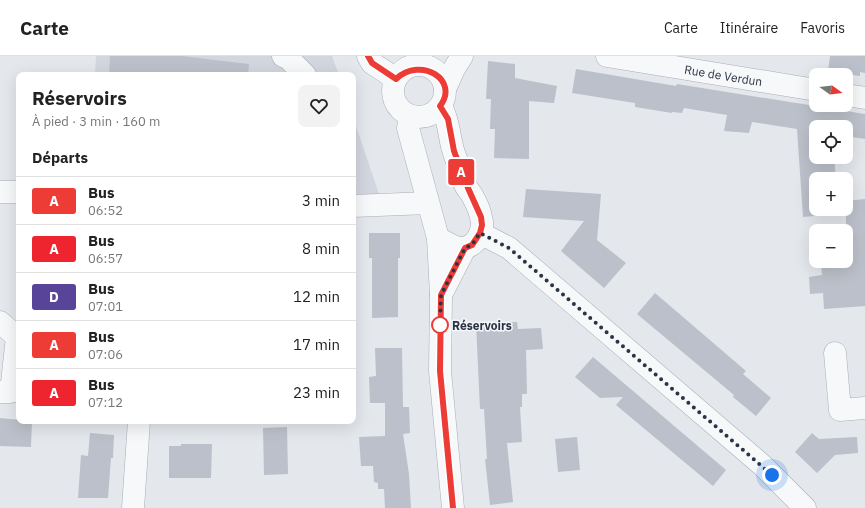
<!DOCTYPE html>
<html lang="fr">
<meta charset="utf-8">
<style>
body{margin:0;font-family:"IBM Plex Sans",sans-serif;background:#f2f2f2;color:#222;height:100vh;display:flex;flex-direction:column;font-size:15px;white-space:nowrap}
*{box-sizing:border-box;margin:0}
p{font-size:13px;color:#767676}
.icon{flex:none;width:22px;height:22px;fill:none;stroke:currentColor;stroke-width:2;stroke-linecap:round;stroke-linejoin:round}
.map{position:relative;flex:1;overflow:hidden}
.sheet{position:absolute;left:16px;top:16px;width:340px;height:352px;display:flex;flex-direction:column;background:#fff;border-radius:8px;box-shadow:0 4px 16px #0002}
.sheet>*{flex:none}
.badge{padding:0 8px;border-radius:3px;font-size:14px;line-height:26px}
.needle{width:26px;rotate:105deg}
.buttons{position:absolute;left:809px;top:12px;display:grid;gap:8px}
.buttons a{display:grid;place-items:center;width:44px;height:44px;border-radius:8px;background:#fff;box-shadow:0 4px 16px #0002;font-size:20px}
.you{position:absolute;width:20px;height:20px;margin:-10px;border:3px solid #fff;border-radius:50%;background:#1a73e8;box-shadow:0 0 0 6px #1a73e833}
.map>.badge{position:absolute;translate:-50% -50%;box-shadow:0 0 0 2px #fff}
h2{padding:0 16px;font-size:15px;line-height:36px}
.round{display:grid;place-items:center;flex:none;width:42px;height:42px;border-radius:8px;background:#f2f2f2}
.overview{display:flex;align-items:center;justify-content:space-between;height:68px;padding:0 16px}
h1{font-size:19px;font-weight:700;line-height:30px}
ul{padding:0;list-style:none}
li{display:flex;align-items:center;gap:12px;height:48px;padding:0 16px;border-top:1px solid #e0e0e0}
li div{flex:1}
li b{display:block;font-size:15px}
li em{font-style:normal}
li .badge{min-width:44px;font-weight:700;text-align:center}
header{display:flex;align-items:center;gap:24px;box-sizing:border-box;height:56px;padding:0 20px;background:#fff;border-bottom:1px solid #e0e0e0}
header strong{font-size:19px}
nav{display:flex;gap:22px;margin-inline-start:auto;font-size:14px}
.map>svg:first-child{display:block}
</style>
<header>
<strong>Carte</strong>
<nav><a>Carte</a><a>Itinéraire</a><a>Favoris</a></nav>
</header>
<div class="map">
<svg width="865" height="452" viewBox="0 0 865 452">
<rect width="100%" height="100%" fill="#e4e7ec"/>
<!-- built -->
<g fill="#d2d6de">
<path d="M96,0h236l7,19h-244z"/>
<path d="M353,61l27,80 -27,-1z"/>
</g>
<!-- building -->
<g fill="#bbc0ca">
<path d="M110,0h71l68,8 -1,11h-139z"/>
<path d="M830,0h35v17l-5,-1v4l-32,-4z"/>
<path d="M488,5l27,3v14l42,8 -3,17 -25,-2v58l-35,-1 1,-29h-5l1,-30h-5z"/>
<path d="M576,13l100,17 1,-2 188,30v25l-19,-3v-9h-30v30h18l2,22h-20v30h22l1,5 -36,3 -6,-88 -45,-7 -3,11 -25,-2 3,-16 -43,-7 -2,5 -10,-1v1l-37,-6v-4l-63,-10z"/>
<path d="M526,133l75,5 -4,46 29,23 -22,25 -43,-37 23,-30 -61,-4z"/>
<path d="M865,143v107l-41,3 -1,-16 -13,1 -1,-17 13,-2 -1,-14h25v-60z"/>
<path d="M369,177h31v25h-2v59l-26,1v-60h-3z"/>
<path d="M655,237l91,78 -3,3 28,24 -15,18 -23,-19 1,-2 -97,-81z"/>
<path d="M517,266l1,7 23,-1 2,21 -17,1 1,44h-5v13h-2l2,35 -15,1 6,59 -23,3 -5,-46h2l-3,-50h-4l-4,-86z"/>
<path d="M375,292h27l1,59h6l1,26 -7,1 6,40 2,34h-26l-1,-19h-6v-6l-4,-1 -1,-16h-12l-2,-29 26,-1v-33h-15l-1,-26 7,-1z"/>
<path d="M593,301l133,113 -13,16 -97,-81 7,-8 -23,1 -25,-21z"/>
<path d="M0,362l32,3 -1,26 -31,-1z"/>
<path d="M287,371l1,47 -24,1 -1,-47z"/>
<path d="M90,377l24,2 -1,23h-2l-3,40h-30l3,-43 7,1z"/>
<path d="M812,377l7,6 38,-2 1,16 -23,2 -18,18 -22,-21z"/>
<path d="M577,381l3,33 -22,2 -3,-33z"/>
<path d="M181,388h31l-1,34h-42v-32h12z"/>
</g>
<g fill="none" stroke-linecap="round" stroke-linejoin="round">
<!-- minor casing -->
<g stroke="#a9aeb7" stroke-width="23">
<g id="minor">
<path d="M283,0l5,2 17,17"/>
<path d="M368,0l4,7 24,16"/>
<path id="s1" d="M607,0l209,34"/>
<circle cx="419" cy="35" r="26"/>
<path d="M445,33l9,-20 8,-13"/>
<path d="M846,39l19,3"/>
<path d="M411,60l-3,12 30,110 3,57 -1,76 13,137"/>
<path d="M0,136h19"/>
<path d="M353,150l75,-3"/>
<path d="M480,177l29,15 253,217 43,43"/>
<path d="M438,182c6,3 15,9 22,10 16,1 25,-18 21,-31 -2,-10 -9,-23 -14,-29 -6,-8 -8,-23 -12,-32 -7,-18 -4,-31 -14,-50"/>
<path d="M441,239l24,-47"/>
<path d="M0,266l17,15 -6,55h-11"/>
<path d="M835,297l5,57 25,-2"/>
<path d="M133,452l6,-87"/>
</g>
</g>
<!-- minor -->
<use href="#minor" stroke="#f7f8fa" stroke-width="22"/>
</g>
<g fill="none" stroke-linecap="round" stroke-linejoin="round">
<!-- line casing -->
<g stroke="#fff" stroke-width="9">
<path id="line" d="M368,0l4,7 24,16c25,-23 64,1 44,27l8,13 6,32 14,37 13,29 1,8 -2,8 -8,12 -7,3 -24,47 -1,76 13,137"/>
</g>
<!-- line -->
<use href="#line" stroke="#ed3b36" stroke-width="6"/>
<!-- walk -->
<path stroke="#2b3445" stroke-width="4" stroke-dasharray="0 7.2" d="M440,269l1,-30 24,-47 7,-3 8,-12 29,15 263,227"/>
</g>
<!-- markers -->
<circle fill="#fff" stroke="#ed3b36" stroke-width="2" cx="440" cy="269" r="8"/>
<g text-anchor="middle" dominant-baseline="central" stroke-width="3" stroke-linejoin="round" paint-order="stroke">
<!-- street labels -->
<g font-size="12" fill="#2b3445" stroke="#f4f6f9">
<text stroke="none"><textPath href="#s1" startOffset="118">Rue de Verdun</textPath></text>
</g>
<!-- stop labels -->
<g font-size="12" font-weight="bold" fill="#2b3445" stroke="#f4f6f9" text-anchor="start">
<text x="452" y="269">Réservoirs</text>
</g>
</g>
</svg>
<div class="buttons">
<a><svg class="needle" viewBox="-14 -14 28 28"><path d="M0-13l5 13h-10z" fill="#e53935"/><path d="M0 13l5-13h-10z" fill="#767676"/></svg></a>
<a><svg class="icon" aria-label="locate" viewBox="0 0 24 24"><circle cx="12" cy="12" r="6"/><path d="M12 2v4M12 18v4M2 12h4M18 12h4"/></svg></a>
<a>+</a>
<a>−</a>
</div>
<div class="you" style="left:772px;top:419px"></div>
<b class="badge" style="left:461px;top:116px;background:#ed3b36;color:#fff">A</b>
<section class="sheet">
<div class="overview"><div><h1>Réservoirs</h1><p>À pied · 3 min · 160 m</p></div><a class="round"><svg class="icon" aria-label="heart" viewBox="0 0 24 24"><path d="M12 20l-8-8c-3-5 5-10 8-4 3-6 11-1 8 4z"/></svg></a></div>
<h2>Départs</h2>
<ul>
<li><span class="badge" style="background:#ed3b36;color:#fff">A</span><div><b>Bus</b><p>06:52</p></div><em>3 min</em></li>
<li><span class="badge" style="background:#ee242f;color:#fff">A</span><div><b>Bus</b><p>06:57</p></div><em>8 min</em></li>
<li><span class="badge" style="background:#584499;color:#fff">D</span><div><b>Bus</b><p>07:01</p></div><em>12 min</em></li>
<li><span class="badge" style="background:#ed3b36;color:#fff">A</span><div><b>Bus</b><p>07:06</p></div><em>17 min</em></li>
<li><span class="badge" style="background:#ee242f;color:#fff">A</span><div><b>Bus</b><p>07:12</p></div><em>23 min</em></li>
</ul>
</section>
</div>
